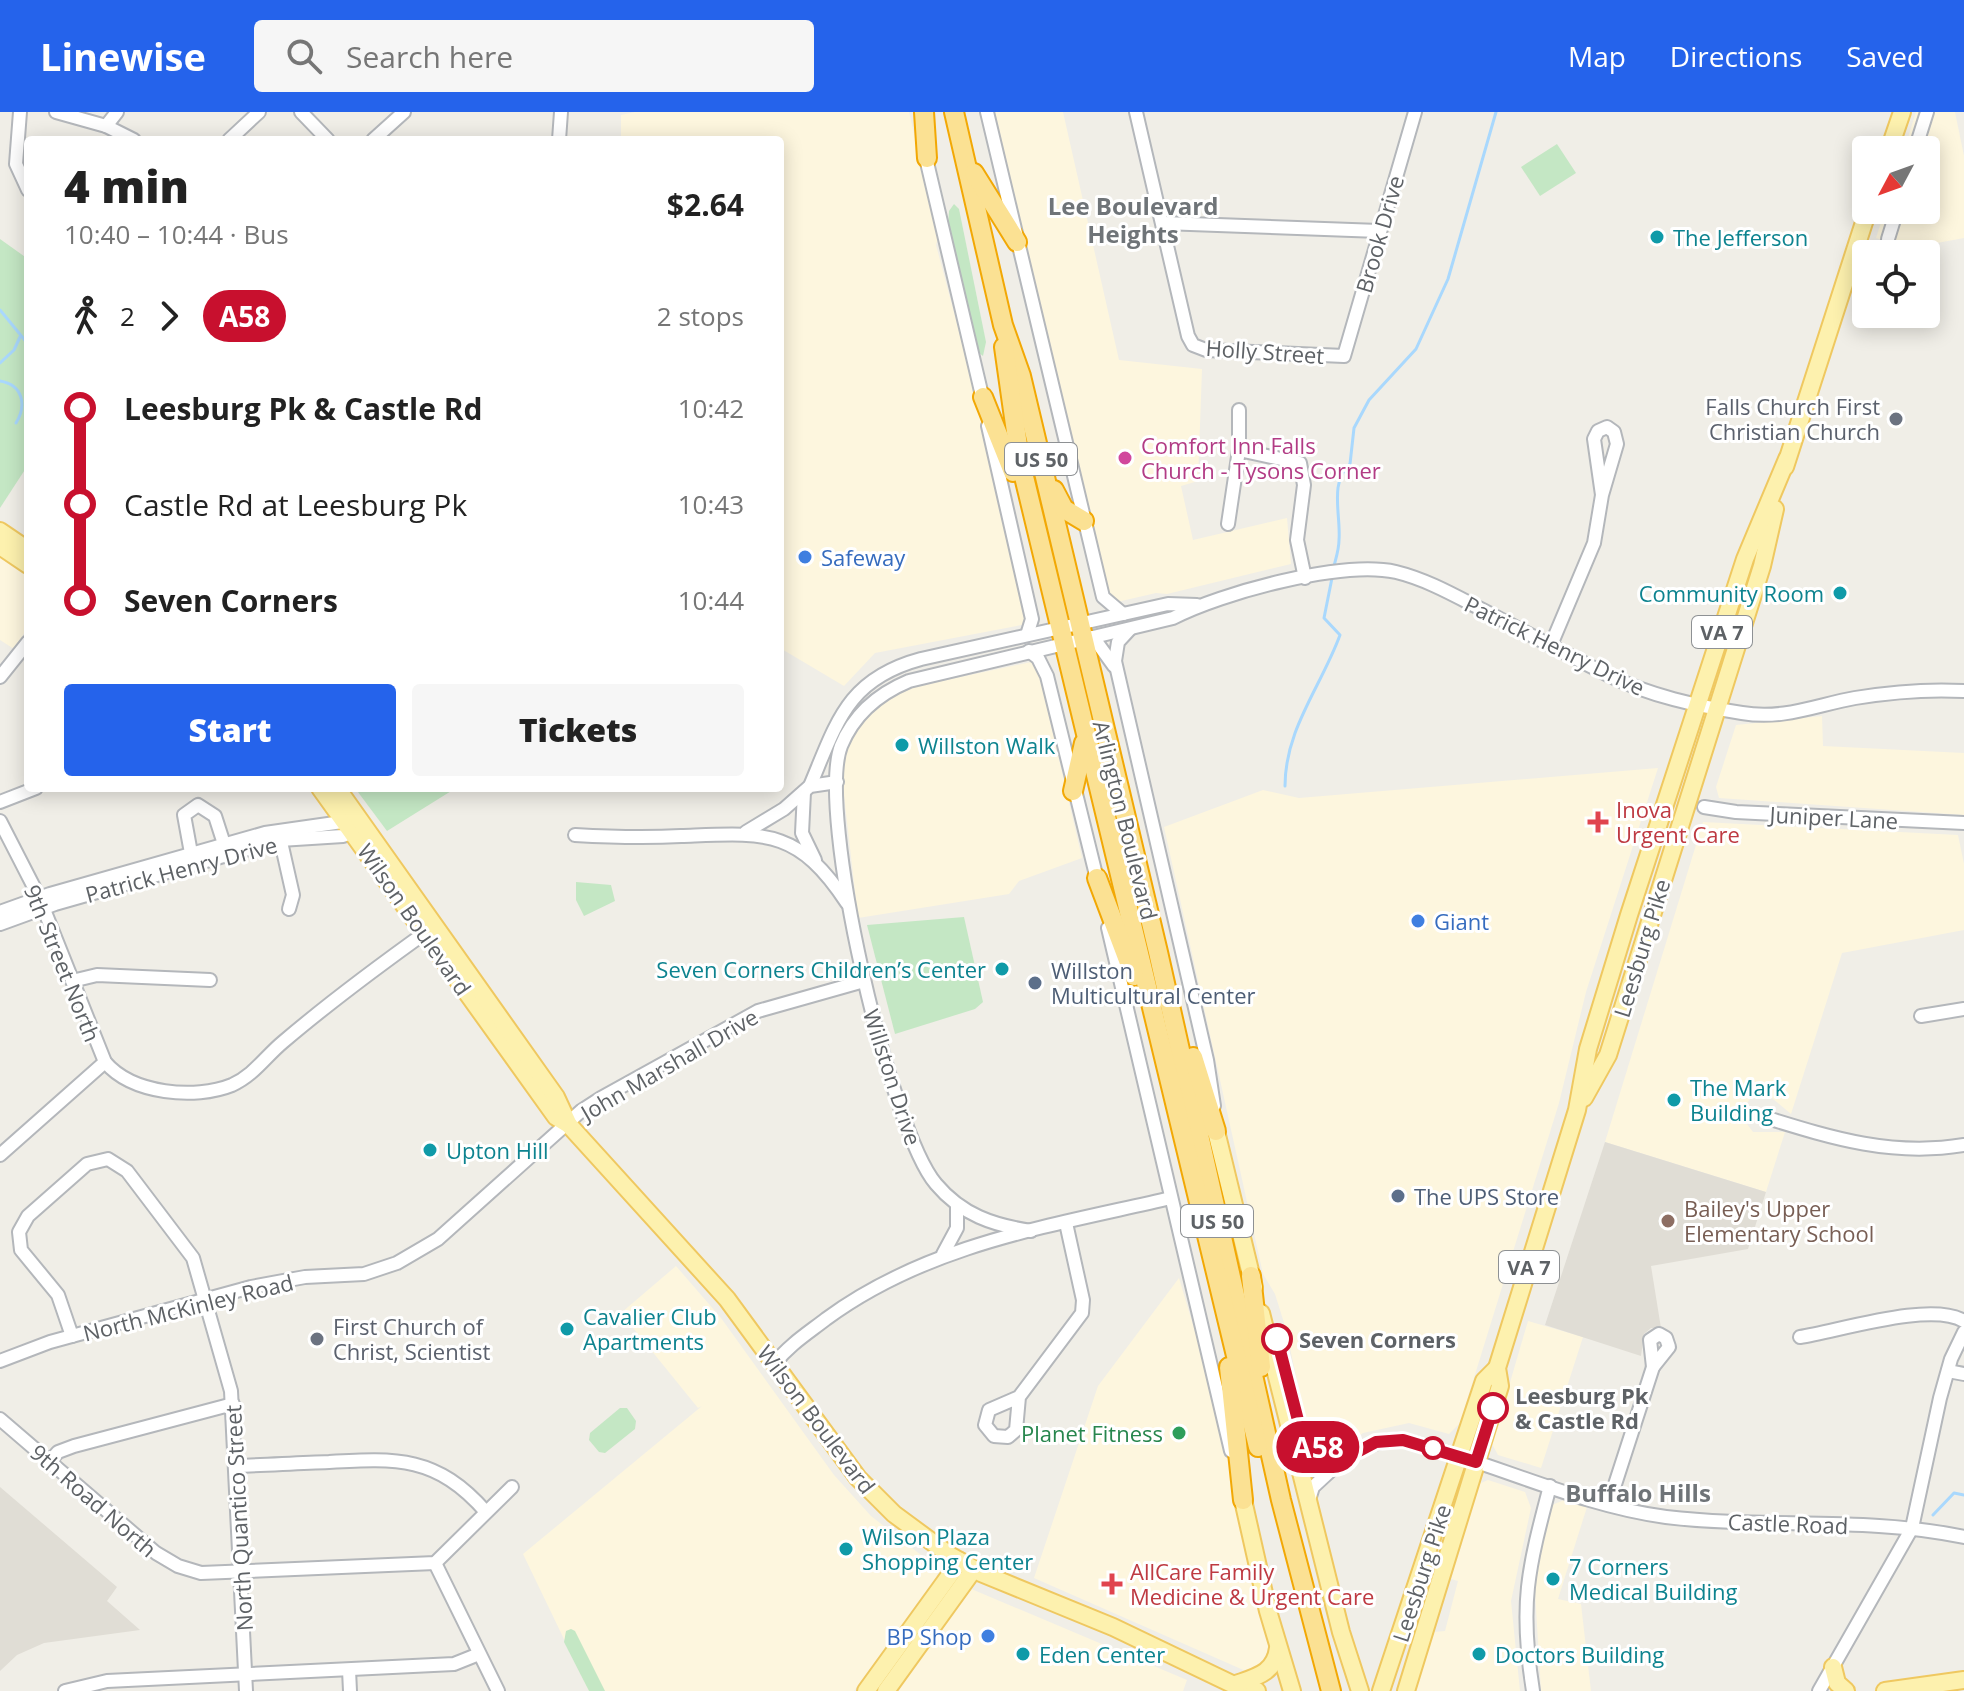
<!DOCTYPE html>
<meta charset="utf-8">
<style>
body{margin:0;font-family:"Open Sans",sans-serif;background:#f6f6f6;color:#222;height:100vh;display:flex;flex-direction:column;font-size:30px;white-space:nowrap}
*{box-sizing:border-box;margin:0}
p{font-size:26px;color:#767676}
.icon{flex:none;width:44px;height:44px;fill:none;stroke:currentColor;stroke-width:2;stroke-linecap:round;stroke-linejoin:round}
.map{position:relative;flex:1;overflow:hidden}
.drawer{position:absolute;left:24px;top:24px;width:760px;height:656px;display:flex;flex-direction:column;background:#fff;border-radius:8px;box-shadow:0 4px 20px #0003}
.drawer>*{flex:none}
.badge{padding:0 16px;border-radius:26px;font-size:28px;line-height:52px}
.needle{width:52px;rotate:229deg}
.tools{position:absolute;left:1852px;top:24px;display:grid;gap:16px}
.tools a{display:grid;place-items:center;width:88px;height:88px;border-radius:8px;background:#fff;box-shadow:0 4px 20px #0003;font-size:40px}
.map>.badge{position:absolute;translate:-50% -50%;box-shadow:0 0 0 4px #fff}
.legs{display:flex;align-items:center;gap:12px;height:88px;padding:0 40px;font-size:26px}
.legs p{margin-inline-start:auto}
.overview{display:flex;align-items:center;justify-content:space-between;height:136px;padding:0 40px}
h1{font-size:44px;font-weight:800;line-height:60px}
.button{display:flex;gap:16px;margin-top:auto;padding:16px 40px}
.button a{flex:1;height:92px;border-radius:8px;background:#2563eb;color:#fff;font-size:32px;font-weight:800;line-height:92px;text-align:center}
.button a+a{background:#f6f6f6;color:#222}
ul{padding:0 40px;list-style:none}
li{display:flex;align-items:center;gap:28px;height:96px;font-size:30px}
li i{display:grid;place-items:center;width:12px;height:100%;margin:0 10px;background:currentColor}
li i::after{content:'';width:20px;height:20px;margin:-10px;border:6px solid;border-radius:50%;background:#fff}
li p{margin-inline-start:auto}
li:first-child i{background:linear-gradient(#0000 50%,currentColor 0)}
li:last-child i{background:linear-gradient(currentColor 50%,#0000 0)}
header{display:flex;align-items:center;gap:48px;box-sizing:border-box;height:112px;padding:0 40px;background:#2563eb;color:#fff}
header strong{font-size:38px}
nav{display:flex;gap:44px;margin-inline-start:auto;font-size:28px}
.search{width:560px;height:72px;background:#f6f6f6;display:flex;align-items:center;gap:20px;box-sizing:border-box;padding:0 28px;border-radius:8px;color:#767676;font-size:30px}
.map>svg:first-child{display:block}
</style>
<header>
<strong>Linewise</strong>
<div class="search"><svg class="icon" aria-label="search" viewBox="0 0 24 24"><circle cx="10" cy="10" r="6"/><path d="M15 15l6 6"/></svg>Search here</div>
<nav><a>Map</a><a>Directions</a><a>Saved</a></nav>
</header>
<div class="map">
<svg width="1964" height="1579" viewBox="0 0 1964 1579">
<rect width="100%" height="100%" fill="#f0eee7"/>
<!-- commercial -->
<g fill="#fdf6de">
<path d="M635,0h274l29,126 -2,7 33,124 58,255 -152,29 -31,33 -64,-38v-508h-159v-25z"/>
<path d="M995,0h68l56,248 83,9 -4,112 -17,5 12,54 94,-22 4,46 -124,30 -11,-1 -39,9 -9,-6z"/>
<path d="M1916,0h39l9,44v82l-54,10 -34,-10 9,-28h41v-60h-22z"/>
<path d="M0,443l28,19v53l-14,22 -14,-9z"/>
<path d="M1036,549l46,197 -63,23 -10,13 -151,24 -16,-140 5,-29 12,-22 28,-29 17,-9z"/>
<path d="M1822,604l1,30 141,7v62l-245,-17 -3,-11 20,-62z"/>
<path d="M1658,656l-72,224 -27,111 -99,320 -11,11 -40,-11 -46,10 -12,9 -32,-4 -12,-13 -22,-99 -10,-32 -12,-20 -99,-447 99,-37 36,8z"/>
<path d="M1703,710l255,13 6,29v66l-122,23 -51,161 -25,-21 -14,3 -8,12v12l9,12h32l-19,60 -161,-50z"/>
<path d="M676,1154l45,52 113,157 37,41 68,53 -3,9 -82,113h-265l-66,-137 179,-148 -4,2 -77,-95z"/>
<path d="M1179,1166l25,84 70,288 -3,12 -23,10 -214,-94 64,-192z"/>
<path d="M1528,1209l55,16 -42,131 -43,-13 -6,-11z"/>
<path d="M1488,1368l37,12 6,16 -20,93 9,90h-105l19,-59 11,-1 13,-50 -7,-2 11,-36 -4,-2 18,-56z"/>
<path d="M1564,1388l23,7 -29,92 23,5 10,87h-50l-7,-116 18,-70z"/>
<path d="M969,1476l218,92 -4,11h-292z"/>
</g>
<!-- education -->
<g fill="#e0ddd5">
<path d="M1605,1030l161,50 -18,57 -97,17 10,62h-10l-7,6 -3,22 -96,-31z"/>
<path d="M0,1375l117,100 -10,14 33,29 -96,13 -27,12 -17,16z"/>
</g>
<!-- green -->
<g fill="#c4e7c4">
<path d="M1557,32l19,29 -36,23 -19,-29z"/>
<path d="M954,92l5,5 27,133 -3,14 -5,-4 -30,-128 1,-13z"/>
<path d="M0,127l28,20v206l-28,43z"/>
<path d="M355,676h101l-69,43z"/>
<path d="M576,770l35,3 4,16 -31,15 -8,-16z"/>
<path d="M964,805l19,85 -8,7 -80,25 -28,-109z"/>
<path d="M620,1296h7l9,13 -1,8 -30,24 -6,-1 -10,-12 1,-7z"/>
<path d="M571,1517l4,2 30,60h-16l-25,-49 2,-11z"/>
</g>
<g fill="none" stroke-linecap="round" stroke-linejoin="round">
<!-- stream -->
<g stroke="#a9d8fd" stroke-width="3">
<path d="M0,198l28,34"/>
<path d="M0,251l14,-13 6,-13"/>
<path d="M0,269c23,4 27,24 16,42"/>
<path d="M1334,454c2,-8 5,-17 5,-26 2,-25 -10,-58 11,-76l4,-36 15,-28 47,-51 32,-70 48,-167"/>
<path d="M1285,674c0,-57 36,-99 55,-151l-16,-17 8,-40"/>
<path d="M1933,1403l21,-22 10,2"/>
</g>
<!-- minor casing -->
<g stroke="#b4b7bb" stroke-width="16">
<g id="minor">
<path d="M20,0l-4,52 12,26"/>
<path d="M56,0l50,14 28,14"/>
<path d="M301,0l27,28"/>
<path d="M987,0l116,485 20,17"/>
<path d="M1136,0l52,224 5,9 13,5 138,6 71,-244"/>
<path d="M106,14l11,-14"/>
<path d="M229,28l30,-28"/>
<path d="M373,28l31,-28"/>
<path d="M559,28l2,-28"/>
<path d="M1915,38l12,-38"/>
<path d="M925,42l59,250"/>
<path d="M1163,111l216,8"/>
<path d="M1888,127l9,-29"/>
<path d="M988,314l44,193 -5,16"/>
<path d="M1239,338l61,13 4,22 -7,55 8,38"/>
<path d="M1228,412l11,-74v-40"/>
<path d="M1130,517l-12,13 -3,19 92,399 7,46"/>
<path d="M1093,525l21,29"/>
<path d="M1551,533l43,-102 8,-48 15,-51 -3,-12 -7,-5 -9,4 -4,8 8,56"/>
<path d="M1029,539l9,7 9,18 51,207"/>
<path d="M0,565l28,-35"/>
<path d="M810,674c27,-64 37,-107 111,-127l247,-55 29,1"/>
<path d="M804,680l-2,41 13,27"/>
<path d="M0,690l36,-14"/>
<path d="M1704,695l32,5 228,11"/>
<path d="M0,709l39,76 66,165c27,32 90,38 127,23 22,-10 33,-28 51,-43 47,-40 97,-77 146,-112"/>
<path d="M746,720l38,-23 26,-23 27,-4"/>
<path d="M279,721l14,62 -4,14"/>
<path d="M575,723c35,2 71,3 106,1 83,-3 116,-9 166,67"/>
<path d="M191,741l-7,-38 14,-10 17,11 9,28"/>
<path d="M0,800l50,-18 215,-61 84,-12"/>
<path d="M0,812l55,-20 225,-64 63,-4 13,-5"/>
<path d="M1108,816l123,523"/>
<path d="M72,869l25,-6 113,5"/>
<path d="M1921,904l43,-7"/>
<path d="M1764,1005c68,21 128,40 200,28"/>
<path d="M0,1043l105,-93"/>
<path d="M1031,1119c-38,-6 -69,-16 -95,-47 -46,-54 -120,-372 -95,-438 13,-32 37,-52 68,-65l264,-63c48,-25 169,-58 223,-46 29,7 56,22 83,36 43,22 86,46 129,67 42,21 89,31 134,38 42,7 74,-8 113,-15 36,-6 73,-9 109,-7"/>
<path d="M943,1142l14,-26v-23"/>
<path d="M1659,1222l7,4 3,9 -16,20 -3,-27z"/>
<path d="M72,1224l-14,-41 -37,-45 -2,-18 9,-16 59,-52 21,-5 19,12 66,87 38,133 15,300"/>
<path d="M1800,1225c39,-6 131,-36 164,-16"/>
<path d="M0,1249l50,-19 201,-55 54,-10 59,-3 33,-11 41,-24 143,-128 20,-13 157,-87 106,-30"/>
<path d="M775,1251c14,-18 33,-30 51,-44 102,-75 224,-93 345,-121"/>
<path d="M1948,1259l16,3"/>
<path d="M1019,1285l-30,13 -4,15 9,11 14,1 8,-7 3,-33 63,-84 1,-13 -17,-77"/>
<path d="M0,1307l156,134 22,13 23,7 234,-10 77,-76"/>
<path d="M1296,1342c46,25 64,-18 107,-14 88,21 173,65 263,77 99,12 201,-1 298,20"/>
<path d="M50,1349l8,-9 16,-6 159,-42"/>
<path d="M236,1354c31,-1 62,-3 93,-4 68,-4 108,-6 157,50"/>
<path d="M1309,1388l4,-13 27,-25"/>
<path d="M1609,1391l44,-136"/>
<path d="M435,1451l63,128"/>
<path d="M349,1558l1,21"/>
<path d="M65,1579l42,-10 347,-17 25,-10"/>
<path d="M1533,1579c-14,-87 -5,-122 17,-205"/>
<path d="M1819,1579l93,-163 28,-130 11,-39 13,-27"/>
</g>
</g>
<!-- major casing -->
<g stroke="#efc860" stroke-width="20">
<g id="major">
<path d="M1889,38l13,-38"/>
<path d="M1785,355l83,-257"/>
<path d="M0,419l28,19"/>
<path d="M0,434l28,19"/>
<path d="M320,676l236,329 13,8 158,174 131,179 36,36 57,42 30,17 132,54 121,58 23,6"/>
<path d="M337,676l219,309 13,28"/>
<path d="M1584,986l24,-43 154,-489 13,-57"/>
<path d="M1216,1019l38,156"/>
<path d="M1261,1201l80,319 19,59"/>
<path d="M1243,1388l25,111 24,80"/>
<path d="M1833,1555l4,16 9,8"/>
<path d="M1236,1572c20,-7 39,-11 42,-36"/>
<path d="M866,1579l94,-130"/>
<path d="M886,1579l88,-122"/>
<path d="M1381,1579l103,-310 13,-13"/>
<path d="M1406,1579l94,-305 -3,-18 80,-258 11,-61 41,-134 116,-356 42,-100"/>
<path d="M1885,1579l79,-11"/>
</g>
</g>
<!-- highway casing -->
<g stroke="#f2a805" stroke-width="22">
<g id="highway">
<path d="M924,0l3,46"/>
<path d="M954,0l49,213 18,51 137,576 123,548 50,191"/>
<path d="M974,61l43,69"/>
<path d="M1004,235l16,113 238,987"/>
<path d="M983,285l30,75"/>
<path d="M1054,378l10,19 20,12"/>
<path d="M1073,679l11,-48"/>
<path d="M1097,766l37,98"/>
<path d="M1193,945l23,74"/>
<path d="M1251,1164l10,91"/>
<path d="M1229,1255l14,133"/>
</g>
</g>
<!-- minor -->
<use href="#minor" stroke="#fff" stroke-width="12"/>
<!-- major -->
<use href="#major" stroke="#fdf1ae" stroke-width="16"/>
<!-- highway -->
<use href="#highway" stroke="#fbe193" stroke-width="18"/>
</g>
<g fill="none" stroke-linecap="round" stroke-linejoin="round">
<!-- line-1 casing -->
<g stroke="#fff" stroke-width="18">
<path id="line-1" d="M1277,1227l23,89 4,10 18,10 37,3 17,-9 27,-2 73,22 17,-54"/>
</g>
<!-- line-1 -->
<use href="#line-1" stroke="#c8102e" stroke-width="12"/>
</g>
<!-- markers -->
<g fill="#0f9aa8" stroke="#fff" stroke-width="3">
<circle cx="1657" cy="125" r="8"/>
<circle cx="1840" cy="481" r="8"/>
<circle cx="902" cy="633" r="8"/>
<circle cx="1002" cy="857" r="8"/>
<circle cx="1674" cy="988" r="8"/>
<circle cx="430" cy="1038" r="8"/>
<circle cx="567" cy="1217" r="8"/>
<circle cx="846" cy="1437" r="8"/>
<circle cx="1553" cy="1467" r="8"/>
<circle cx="1023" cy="1542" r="8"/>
<circle cx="1479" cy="1542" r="8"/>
</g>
<g fill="#6b7280" stroke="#fff" stroke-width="3">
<circle cx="1896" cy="307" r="8"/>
<circle cx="317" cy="1227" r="8"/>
</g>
<circle fill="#d1479c" stroke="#fff" stroke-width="3" cx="1125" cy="346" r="8"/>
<g fill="#3f7fe0" stroke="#fff" stroke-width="3">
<circle cx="805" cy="445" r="8"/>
<circle cx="1418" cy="809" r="8"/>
<circle cx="988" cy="1524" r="8"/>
</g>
<g fill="#e0444e" stroke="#fff" stroke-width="3">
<path d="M1594 698h8v8h8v8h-8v8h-8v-8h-8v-8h8z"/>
<path d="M1108 1460h8v8h8v8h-8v8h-8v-8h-8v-8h8z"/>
</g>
<g fill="#5c6f8a" stroke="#fff" stroke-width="3">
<circle cx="1035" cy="871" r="8"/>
<circle cx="1398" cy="1084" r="8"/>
</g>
<circle fill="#8d6e63" stroke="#fff" stroke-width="3" cx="1668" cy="1109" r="8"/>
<g fill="#fff" stroke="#c8102e" stroke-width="4">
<circle cx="1277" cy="1227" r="14"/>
<circle cx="1493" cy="1296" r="14"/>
<circle cx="1433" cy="1336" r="10"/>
</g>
<circle fill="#2e9e5b" stroke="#fff" stroke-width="3" cx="1179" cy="1321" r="8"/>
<g text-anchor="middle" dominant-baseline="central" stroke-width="6" stroke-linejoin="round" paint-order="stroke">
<!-- shield labels -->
<g fill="#fff" stroke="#8e9194" stroke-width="2">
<rect x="1005" y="331" width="72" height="32" rx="6"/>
<rect x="1692" y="504" width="60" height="32" rx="6"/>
<rect x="1181" y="1093" width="72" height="32" rx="6"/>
<rect x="1499" y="1139" width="60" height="32" rx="6"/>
</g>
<g font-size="20" font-weight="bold" fill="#5e6266">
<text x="1041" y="347">US 50</text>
<text x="1722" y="520">VA 7</text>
<text x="1217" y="1109">US 50</text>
<text x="1529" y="1155">VA 7</text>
</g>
<!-- street labels -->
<g font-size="22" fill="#5e6266" stroke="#fff">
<text transform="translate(1379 122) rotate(-74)">Brook Drive</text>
<text transform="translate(1265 239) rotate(4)">Holly Street</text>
<text transform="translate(1555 533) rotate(26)">Patrick Henry Drive</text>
<text transform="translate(1834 705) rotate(3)">Juniper Lane</text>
<text transform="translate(1126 708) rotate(76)">Arlington Boulevard</text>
<text transform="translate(181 757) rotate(-15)">Patrick Henry Drive</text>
<text transform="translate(415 807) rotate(55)">Wilson Boulevard</text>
<text transform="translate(1641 836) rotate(-73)">Leesburg Pike</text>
<text transform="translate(63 851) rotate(68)">9th Street North</text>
<text transform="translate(669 952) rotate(-30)">John Marshall Drive</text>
<text transform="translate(893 965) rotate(72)">Willston Drive</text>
<text transform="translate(188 1195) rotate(-14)">North McKinley Road</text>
<text transform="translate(817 1307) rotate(53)">Wilson Boulevard</text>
<text transform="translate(94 1388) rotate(41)">9th Road North</text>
<text transform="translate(238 1406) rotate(-93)">North Quantico Street</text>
<text transform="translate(1788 1411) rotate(2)">Castle Road</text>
<text transform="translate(1421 1461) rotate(-72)">Leesburg Pike</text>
</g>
<!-- culture labels -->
<g font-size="22" fill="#0d838f" stroke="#fff" text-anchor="start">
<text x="1673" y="125">The Jefferson</text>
<text x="1824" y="481" text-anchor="end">Community Room</text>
<text x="918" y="633">Willston Walk</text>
<text x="986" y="857" text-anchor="end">Seven Corners Children’s Center</text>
<text x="1690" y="975">The Mark<tspan x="1690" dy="25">Building</tspan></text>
<text x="446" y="1038">Upton Hill</text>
<text x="583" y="1204">Cavalier Club<tspan x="583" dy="25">Apartments</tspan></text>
<text x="862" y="1424">Wilson Plaza<tspan x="862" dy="25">Shopping Center</tspan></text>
<text x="1569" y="1454">7 Corners<tspan x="1569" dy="25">Medical Building</tspan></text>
<text x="1039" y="1542">Eden Center</text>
<text x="1495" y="1542">Doctors Building</text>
</g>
<!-- worship labels -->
<g font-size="22" fill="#5b616d" stroke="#fff" text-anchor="end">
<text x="1880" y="294">Falls Church First<tspan x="1880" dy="25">Christian Church</tspan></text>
<text x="333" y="1214" text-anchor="start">First Church of<tspan x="333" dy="25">Christ, Scientist</tspan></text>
</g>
<!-- hotel labels -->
<g font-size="22" fill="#b23c85" stroke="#fff" text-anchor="start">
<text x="1141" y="333">Comfort Inn Falls<tspan x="1141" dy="25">Church - Tysons Corner</tspan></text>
</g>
<!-- shop labels -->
<g font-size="22" fill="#366cbe" stroke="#fff" text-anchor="start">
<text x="821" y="445">Safeway</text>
<text x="1434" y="809">Giant</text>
<text x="972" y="1524" text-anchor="end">BP Shop</text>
</g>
<!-- health labels -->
<g font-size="22" fill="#be3a42" stroke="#fff" text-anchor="start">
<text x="1616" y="697">Inova<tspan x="1616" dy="25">Urgent Care</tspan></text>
<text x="1130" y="1459">AllCare Family<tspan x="1130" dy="25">Medicine &amp; Urgent Care</tspan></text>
</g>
<!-- service labels -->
<g font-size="22" fill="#4e5e75" stroke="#fff" text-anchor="start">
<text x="1051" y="858">Willston<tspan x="1051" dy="25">Multicultural Center</tspan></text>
<text x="1414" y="1084">The UPS Store</text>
</g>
<!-- education labels -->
<g font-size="22" fill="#785e54" stroke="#fff" text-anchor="start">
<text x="1684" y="1096">Bailey's Upper<tspan x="1684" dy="25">Elementary School</tspan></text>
</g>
<!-- stop labels -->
<g font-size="22" font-weight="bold" fill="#5e6266" stroke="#fff" text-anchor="start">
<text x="1299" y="1227">Seven Corners</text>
<text x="1515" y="1283">Leesburg Pk<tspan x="1515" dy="25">&amp; Castle Rd</tspan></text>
</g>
<!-- leisure labels -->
<g font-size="22" fill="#27864d" stroke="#fff" text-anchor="end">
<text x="1163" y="1321">Planet Fitness</text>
</g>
<!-- neighbourhood labels -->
<g font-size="24" font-weight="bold" fill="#6f7478" stroke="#fff">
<text x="1133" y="93">Lee Boulevard<tspan x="1133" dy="28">Heights</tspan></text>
<text x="1638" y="1380">Buffalo Hills</text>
</g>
</g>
</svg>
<div class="tools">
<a><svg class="needle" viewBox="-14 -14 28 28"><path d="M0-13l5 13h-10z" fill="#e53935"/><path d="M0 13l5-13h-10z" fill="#767676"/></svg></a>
<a><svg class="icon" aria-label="locate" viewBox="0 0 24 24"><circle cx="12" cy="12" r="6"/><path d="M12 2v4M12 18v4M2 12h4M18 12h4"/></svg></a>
</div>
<b class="badge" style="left:1318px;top:1335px;background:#c8102e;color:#fff">A58</b>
<section class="drawer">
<div class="overview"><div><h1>4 min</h1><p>10:40 – 10:44 · Bus</p></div><b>$2.64</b></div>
<div class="legs"><svg class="icon" aria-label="walk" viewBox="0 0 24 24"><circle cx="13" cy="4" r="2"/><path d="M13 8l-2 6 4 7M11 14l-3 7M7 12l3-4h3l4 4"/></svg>2<svg class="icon" aria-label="forward" viewBox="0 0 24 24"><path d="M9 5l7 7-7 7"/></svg><b class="badge" style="background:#c8102e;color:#fff">A58</b><p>2 stops</p></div>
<ul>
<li><i style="color:#c8102e"></i><b>Leesburg Pk &amp; Castle Rd</b><p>10:42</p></li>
<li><i style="color:#c8102e"></i><span>Castle Rd at Leesburg Pk</span><p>10:43</p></li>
<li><i style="color:#c8102e"></i><b>Seven Corners</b><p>10:44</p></li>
</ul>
<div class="button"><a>Start</a><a>Tickets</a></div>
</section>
</div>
